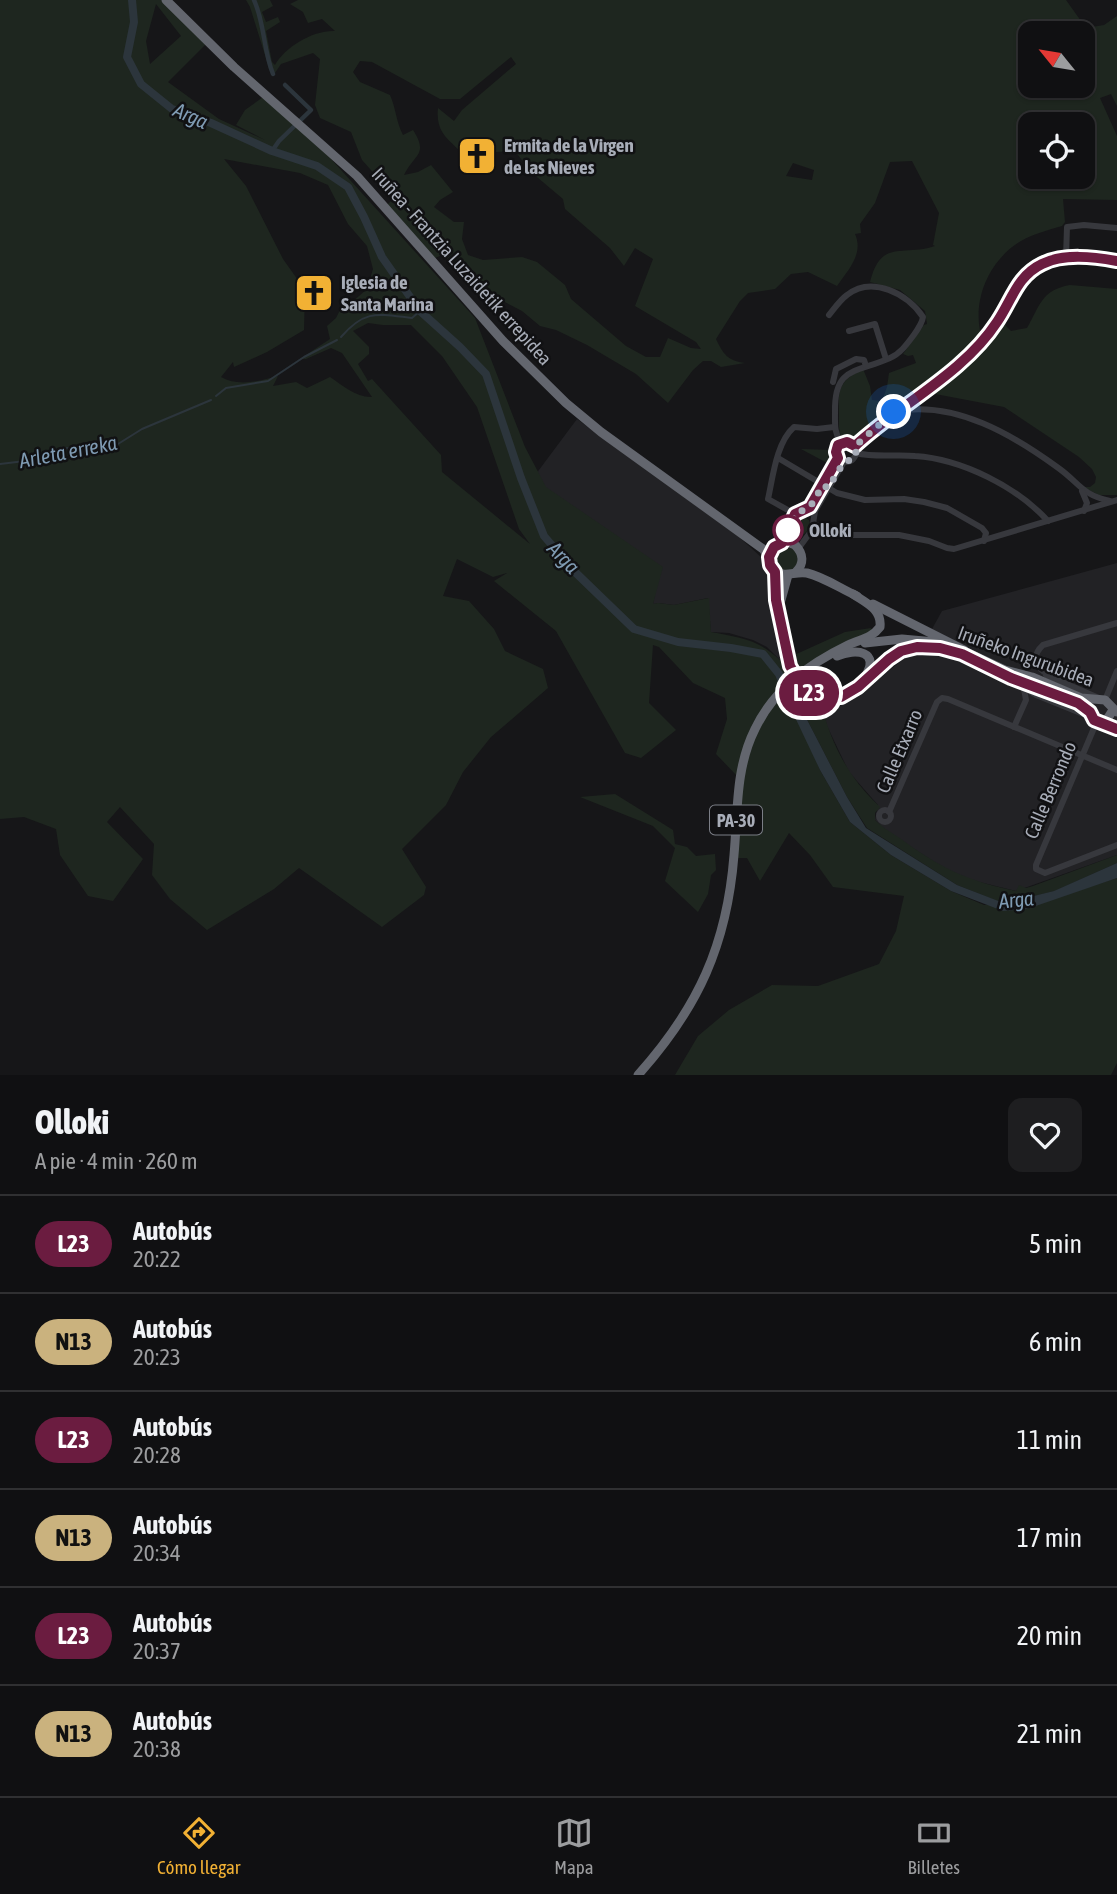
<!DOCTYPE html>
<html lang="es">
<meta charset="utf-8">
<style>
body{margin:0;font-family:"Asap Condensed",sans-serif;background:#1e1e20;color:#f1f3f6;height:100vh;display:flex;flex-direction:column;font-size:26px;white-space:nowrap}
*{box-sizing:border-box;margin:0}
p{font-size:23px;color:#9c9d9f}
.icon{flex:none;width:38px;height:38px;fill:none;stroke:currentColor;stroke-width:2;stroke-linecap:round;stroke-linejoin:round}
.map{position:relative;height:1075px;overflow:hidden}
.side{display:flex;flex-direction:column;background:#101012;flex:1}
.side>*{flex:none}
.badge{padding:0 14px;border-radius:23px;font-size:24px;line-height:46px}
.needle{width:46px;rotate:300deg}
.buttons{position:absolute;left:1018px;top:21px;display:grid;gap:14px}
.buttons a{display:grid;place-items:center;width:77px;height:77px;border-radius:14px;background:#101012;box-shadow:0 2px 5px #0004,0 0 0 2px #303032;font-size:35px}
.you{position:absolute;width:35px;height:35px;margin:-18px;border:5px solid #fff;border-radius:50%;background:#1a73e8;box-shadow:0 0 0 10px #1a73e833}
.map>.badge{position:absolute;translate:-50% -50%;box-shadow:0 0 0 4px #fff}
.round{display:grid;place-items:center;flex:none;width:74px;height:74px;border-radius:14px;background:#1e1e20}
.summary{display:flex;align-items:center;justify-content:space-between;height:119px;padding:0 35px}
h1{font-size:33px;font-weight:800;line-height:52px}
ul{padding:0;list-style:none}
li{display:flex;align-items:center;gap:21px;height:98px;padding:0 35px;border-top:2px solid #303032}
li div{flex:1}
li b{display:block;font-size:26px}
li em{font-style:normal}
li .badge{min-width:77px;font-weight:700;text-align:center}
.dock{display:flex;justify-content:space-around;align-items:center;height:98px;border-top:2px solid #303032;background:#101012;font-size:19px;color:#9c9d9f}
.dock a{display:grid;justify-items:center;gap:4px}
.dock .selected{color:#f2b134}
.map>svg:first-child{display:block}
</style>
<div class="map">
<svg width="1117" height="1075" viewBox="0 0 1117 1075">
<rect width="100%" height="100%" fill="#161618"/>
<!-- built -->
<g fill="#222225">
<path d="M577,419l161,117 23,21 8,18 12,86 -14,-14 -14,-7 -24,-7 -18,-1 -3,-34 -34,7 -16,-2 -5,1 3,-15 -123,-111z"/>
<path d="M1117,563v292l-101,36 -49,-12 -17,-7 -64,-41 -11,-11 3,-15 -29,-33 -22,-46 -6,-24 28,-1 60,-46 35,-10 -12,-16 10,-18z"/>
</g>
<!-- green -->
<g fill="#1e261f" fill-rule="evenodd">
<path d="M0,0h163l45,42 -40,40 51,37 46,21 -29,-15 9,-15 21,-15 56,54 153,169 50,129 21,40 117,80 -10,37 5,-1 16,2 35,-7 2,34c31,6 47,7 70,29l64,-29 26,-4 3,7 -83,45 17,17 13,5c9,40 27,75 57,103l2,2 -5,6v7c8,8 16,12 26,19 40,29 66,42 115,52l3,-6 7,3 7,-2 84,-31v8l-62,28 -42,10 -13,1 -43,-17 -90,-57 -20,-31 -47,-91 -14,-19 34,83 30,52 41,33 60,36 33,14 71,-7 62,-20v185l-6,12h-436l23,-39 31,-26 43,-25 46,1 61,-22 17,-33 8,-35 -71,-9 -23,-32 -21,-22 -29,48 -13,-23h-13l5,-80 -23,-24 11,-35 -2,-21 -32,-15 -34,-36 -6,-2 -4,58 27,27 -35,28 -16,-5 -69,-122 -62,-50 13,-8 -14,4 -36,-18 -14,37 26,5 25,28 11,22 38,18 5,19 -57,49 -28,35 -17,33 -44,44 24,38 -2,8 -42,32 -83,-59 -25,21 -67,41 -37,-31 -18,-24 2,-31 -34,-37 -13,15 36,37 -30,42 -25,-5 -28,-41 -4,-26 -32,-12 -24,2zM156,4l25,32 -31,28 -4,-23zM224,159l76,14 28,12 20,39 19,22 6,23 -6,20 -16,14 -10,5 -5,10 -9,8 3,13 -30,20h6l25,-11 11,5 30,44c-15,1 -30,-12 -42,-20l-23,11 -11,-6 -23,4 5,-10c-18,5 -40,11 -57,1l12,-15 1,5 33,-15 37,-22 1,-40 -22,-31 -37,-73zM368,323l15,2h28l31,31 35,51 42,122 11,15 -88,-72 -1,-17 -69,-76 -4,2 -10,-17 11,-10v-7l-16,-16z"/>
<path d="M246,0h24l3,6 -11,6 4,10 12,-5 2,5 -14,9 6,31 3,3c10,-18 38,-35 60,-34l-13,-12 -14,4 -5,-11 -13,-8 8,-4h768l20,28 18,-3 13,-9v90l-6,-12 -11,4 17,38v64l-54,-1 2,23 -3,4c-14,4 -29,8 -41,15 -32,19 -49,59 -40,94l-11,12 -113,89 -4,3 -11,-1c-4,-8 -3,-14 -3,-23 -1,-26 0,-34 24,-46l7,17 2,14 10,1 5,-14 2,-14 27,-10 -3,-8 -5,1 -5,-2 21,-29 3,-1 -2,-13 -25,-21 -30,-8c11,-44 33,-25 65,-36l-2,-1 6,-32 -27,-52 -22,1 -15,41 -15,21 1,9 -6,1c9,20 -7,36 -18,52l-29,-14 -17,2 -16,15 -27,4 -8,8 -24,38c7,15 12,22 29,24l-24,4 -10,-6h-8l-10,9 -25,33 -32,-29 -49,-29 -31,-15 -16,-4 -18,-15 -19,-10 -20,-17 -41,-29 -7,3 -51,-50 11,-11 -33,-37 -11,-28 -31,-14 -5,-13 5,-46 -7,-6 -32,11 -6,9 -6,-5 -19,-61zM1031,33h52v53h-52zM511,57l5,7 -54,46 -8,11 -16,-13c-4,37 28,33 29,63l18,1 11,-20 19,-1 16,21 32,27 2,10 45,39 14,18 11,-18 18,11 -18,47 61,36 5,7 -10,-1 -23,-10 -8,19h-14l-20,-11 -55,-47 -6,-14 -28,-23 -15,-5 -39,3 -15,-5 -6,-16 2,-17h-10l-20,-15 6,-7 13,-8 -22,-27 -13,7 -14,3c10,-21 25,-20 9,-45l-10,5c-7,-13 -7,-27 -13,-40l-30,-13 -7,-10 7,-11 12,1 68,37h20zM1031,124h52v53h-52zM793,163l21,7 -2,10 -26,-4z"/>
<path d="M1070,285l47,4v206h-18l-16,-8h7l5,-4 1,-6 -4,-8 -13,-12 -75,-50 -74,-14c29,-22 57,-43 75,-74l1,7 5,5 16,-3c13,-22 14,-38 43,-43z"/>
<path d="M801,449l30,1 -2,14z"/>
<path d="M802,516l7,4 2,7 -14,14 -6,-3c-2,-7 3,-20 11,-22z"/>
<circle cx="786" cy="559" r="12"/>
<path d="M615,794l58,36 2,14 12,3 9,9 19,-2 1,16 -5,5 -3,19 -10,18 -33,-31 10,-33 -22,-22 -73,-29z"/>
</g>
<!-- water -->
<path fill="#2c353c" d="M782,682l18,24 47,91 19,31 91,57 44,17 12,-1 41,-10 63,-28v15l-90,31 -24,2 -52,-20 -60,-36 -41,-33 -30,-52 -27,-57 -10,-24z"/>
<g fill="none" stroke-linecap="round" stroke-linejoin="round">
<!-- stream -->
<g stroke="#2c353c" stroke-width="2">
<path d="M341,337c24,-28 37,-23 71,-19l8,-7"/>
<path d="M216,396l10,-8 42,-7 36,-24 33,-17"/>
<path d="M0,464l25,-3 33,-12 60,-5 24,-15 69,-29"/>
</g>
<!-- canal -->
<g stroke="#2c353c" stroke-width="4.5">
<path d="M254,0c11,24 9,50 19,74"/>
<path d="M272,151l7,-10 32,-31 -26,-25"/>
</g>
<!-- river -->
<path stroke="#2c353c" stroke-width="8" d="M132,0l2,22 -7,35 14,27 31,25 39,14 61,28 45,15 31,21 16,30 18,40 38,54 40,36 26,27 35,104 23,58 31,36 59,57 44,13 53,6 32,6 16,20 7,17"/>
<!-- minor -->
<g stroke="#37383d" stroke-width="6">
<path d="M1066,257l1,-30 17,-2 33,3"/>
<path d="M829,315c5,-6 11,-15 18,-20 25,-20 61,-1 76,22 -1,7 -5,12 -10,19 -6,8 -13,18 -23,22 -33,15 -56,8 -55,54 0,13 -1,20 6,31"/>
<path d="M849,331l26,-7 11,35"/>
<path d="M833,382l3,-13 20,-10 8,1 2,6"/>
<path d="M898,411c58,-10 115,24 159,56 23,16 23,27 53,34"/>
<circle cx="846" cy="452" r="10"/>
<path d="M855,446c13,-12 26,-25 41,-35 33,-25 70,-47 95,-80 17,-23 24,-53 51,-67 22,-11 52,-7 75,-3"/>
<path d="M856,453c20,5 39,1 59,3 47,3 102,31 133,65"/>
<path d="M778,458l59,35 28,7 39,-1 20,3 23,6 35,20 4,5 -2,8"/>
<path d="M1082,491l5,12 -3,8"/>
<path d="M795,514l-27,-15c5,-22 8,-56 26,-72l23,2 17,-2"/>
<path d="M814,524l35,11h50l30,6 18,7 7,1 163,-49"/>
<path d="M782,543l13,-29 15,-7 28,-49"/>
<path d="M798,549l14,-19 3,-19 29,-49"/>
<path d="M1048,674c-13,-6 -17,-18 -5,-29l74,-22"/>
<path d="M1046,675l55,24"/>
<path d="M1011,680l25,15 57,23"/>
<path d="M1105,700l12,-29"/>
<path d="M1097,721l-61,144v4l9,4 72,-28"/>
<path d="M1103,722l14,7"/>
<path d="M1014,727l12,-27 -2,-11"/>
<circle cx="885" cy="816" r="6"/>
<path d="M889,812l48,-110 5,-4 6,1 169,71"/>
</g>
<!-- highway -->
<g stroke="#63666e" stroke-width="9">
<path d="M166,0l68,67 123,109 146,165 63,62 35,29 162,117c5,7 9,15 12,23 3,7 0,19 1,27 4,28 13,96 48,99 39,4 55,-45 91,-51 16,-2 32,2 47,7"/>
<path d="M769,557c4,-13 14,-18 26,-12 9,9 9,19 1,27"/>
<path d="M775,571c11,7 19,0 32,2 17,4 34,16 50,23"/>
<path d="M781,600l7,-25"/>
<path d="M873,604l91,46"/>
<path d="M865,643l37,-4 33,3"/>
<path d="M958,648l47,22 27,7 49,21 24,2 12,12"/>
<path d="M837,656c19,-8 44,-5 28,21"/>
<path d="M1002,674l76,29 6,3 13,15h9l7,-11"/>
<path d="M638,1075c60,-67 89,-130 96,-220 4,-43 1,-86 21,-126 19,-40 54,-65 93,-84 12,-6 23,-6 32,-18 2,-18 -14,-24 -27,-33"/>
</g>
</g>
<g fill="none" stroke-linecap="round" stroke-linejoin="round">
<!-- line casing -->
<g stroke="#fff" stroke-width="16">
<path id="line" d="M1117,261c-23,-4 -53,-8 -75,3 -25,12 -30,36 -45,58 -34,52 -97,82 -142,124l-8,-4 -9,3 -2,7 2,6 -28,49 -15,7 -13,29 -8,4 -5,10 1,8 5,7 1,28 14,66 13,22 13,9h25l17,-10 31,-28 12,-8 16,-4 23,1 22,6 49,24 67,25 12,9 4,8 23,9"/>
</g>
<!-- line -->
<use href="#line" stroke="#6b1c40" stroke-width="10"/>
<!-- walk -->
<path stroke="#a8adb8" stroke-width="7" stroke-dasharray="0 12.6" d="M788,530l7,-16 15,-7 13,-22 5,3 16,-26 10,-3 2,-6 -1,-7 39,-34"/>
</g>
<!-- icons -->
<defs>
<g id="church-square" transform="scale(2.0125)"><rect x="-9" y="-9" width="18" height="18" rx="4" fill="#f2b134" stroke="#111113"/><path d="M-1.2-6h2.4v3.5h3.3v2.4h-3.3V6h-2.4V-.1h-3.3v-2.4h3.3Z" fill="#111"/></g>
</defs>
<g fill-rule="evenodd">
<use href="#church-square" x="477" y="156"/>
<use href="#church-square" x="314" y="293"/>
</g>
<!-- markers -->
<circle fill="#fff" stroke="#6b1c40" stroke-width="3.5" cx="788" cy="530" r="14"/>
<g text-anchor="middle" dominant-baseline="central" stroke-width="5" stroke-linejoin="round" paint-order="stroke">
<!-- shield labels -->
<rect fill="#111113" stroke="#7b7e86" stroke-width="2" x="710" y="805.5" width="52" height="29" rx="5"/>
<g font-size="18" font-weight="bold" fill="#a8adb8">
<text x="736" y="820">PA-30</text>
</g>
<!-- poi labels -->
<g font-size="19" font-weight="bold" fill="#a8adb8" stroke="#111113" text-anchor="start">
<text x="504" y="145">Ermita de la Virgen<tspan x="504" dy="22">de las Nieves</tspan></text>
<text x="341" y="282">Iglesia de<tspan x="341" dy="22">Santa Marina</tspan></text>
</g>
<!-- street labels -->
<g font-size="19" fill="#a8adb8" stroke="#111113">
<text transform="translate(462 266) rotate(48)">Iruñea - Frantzia Luzaidetik errepidea</text>
<text transform="translate(1026 656) rotate(20)">Iruñeko Ingurubidea</text>
<text transform="translate(899 751) rotate(-67)">Calle Etxarro</text>
<text transform="translate(1050 790) rotate(-67)">Calle Berrondo</text>
</g>
<!-- stop labels -->
<g font-size="19" font-weight="bold" fill="#a8adb8" stroke="#111113" text-anchor="start">
<text x="809" y="530">Olloki</text>
</g>
<!-- water labels -->
<g font-size="21" font-style="italic" fill="#7f9bb3" stroke="#111113">
<text transform="translate(191 115) rotate(24)">Arga</text>
<text transform="translate(68 451) rotate(-11)">Arleta erreka</text>
<text transform="translate(564 557) rotate(46)">Arga</text>
<text transform="translate(1016 899) rotate(-6)">Arga</text>
</g>
</g>
</svg>
<div class="buttons">
<a><svg class="needle" viewBox="-14 -14 28 28"><path d="M0-13l5 13h-10z" fill="#e53935"/><path d="M0 13l5-13h-10z" fill="#9c9d9f"/></svg></a>
<a><svg class="icon" aria-label="locate" viewBox="0 0 24 24"><circle cx="12" cy="12" r="6"/><path d="M12 2v4M12 18v4M2 12h4M18 12h4"/></svg></a>
</div>
<div class="you" style="left:894px;top:412px"></div>
<b class="badge" style="left:809px;top:693px;background:#6b1c40;color:#fff">L23</b>
</div>
<section class="side">
<div class="summary"><div><h1>Olloki</h1><p>A pie · 4 min · 260 m</p></div><a class="round"><svg class="icon" aria-label="heart" viewBox="0 0 24 24"><path d="M12 20l-8-8c-3-5 5-10 8-4 3-6 11-1 8 4z"/></svg></a></div>
<ul>
<li><span class="badge" style="background:#6b1c40;color:#fff">L23</span><div><b>Autobús</b><p>20:22</p></div><em>5 min</em></li>
<li><span class="badge" style="background:#cab27e;color:#111">N13</span><div><b>Autobús</b><p>20:23</p></div><em>6 min</em></li>
<li><span class="badge" style="background:#6b1c40;color:#fff">L23</span><div><b>Autobús</b><p>20:28</p></div><em>11 min</em></li>
<li><span class="badge" style="background:#cab27e;color:#111">N13</span><div><b>Autobús</b><p>20:34</p></div><em>17 min</em></li>
<li><span class="badge" style="background:#6b1c40;color:#fff">L23</span><div><b>Autobús</b><p>20:37</p></div><em>20 min</em></li>
<li><span class="badge" style="background:#cab27e;color:#111">N13</span><div><b>Autobús</b><p>20:38</p></div><em>21 min</em></li>
</ul>
</section>
<nav class="dock">
<a class="selected"><svg class="icon" aria-label="directions" viewBox="0 0 24 24"><path d="M12 3l9 9-9 9-9-9zM9 14v-3h6M13 9l2 2-2 2"/></svg>Cómo llegar</a>
<a><svg class="icon" aria-label="map" viewBox="0 0 24 24"><path d="M3 6l6-2 6 2 6-2v14l-6 2-6-2-6 2zM9 4v14M15 6v14"/></svg>Mapa</a>
<a><svg class="icon" aria-label="tickets" viewBox="0 0 24 24"><path d="M3 7h18v10H3zM15 7v10"/></svg>Billetes</a>
</nav>
